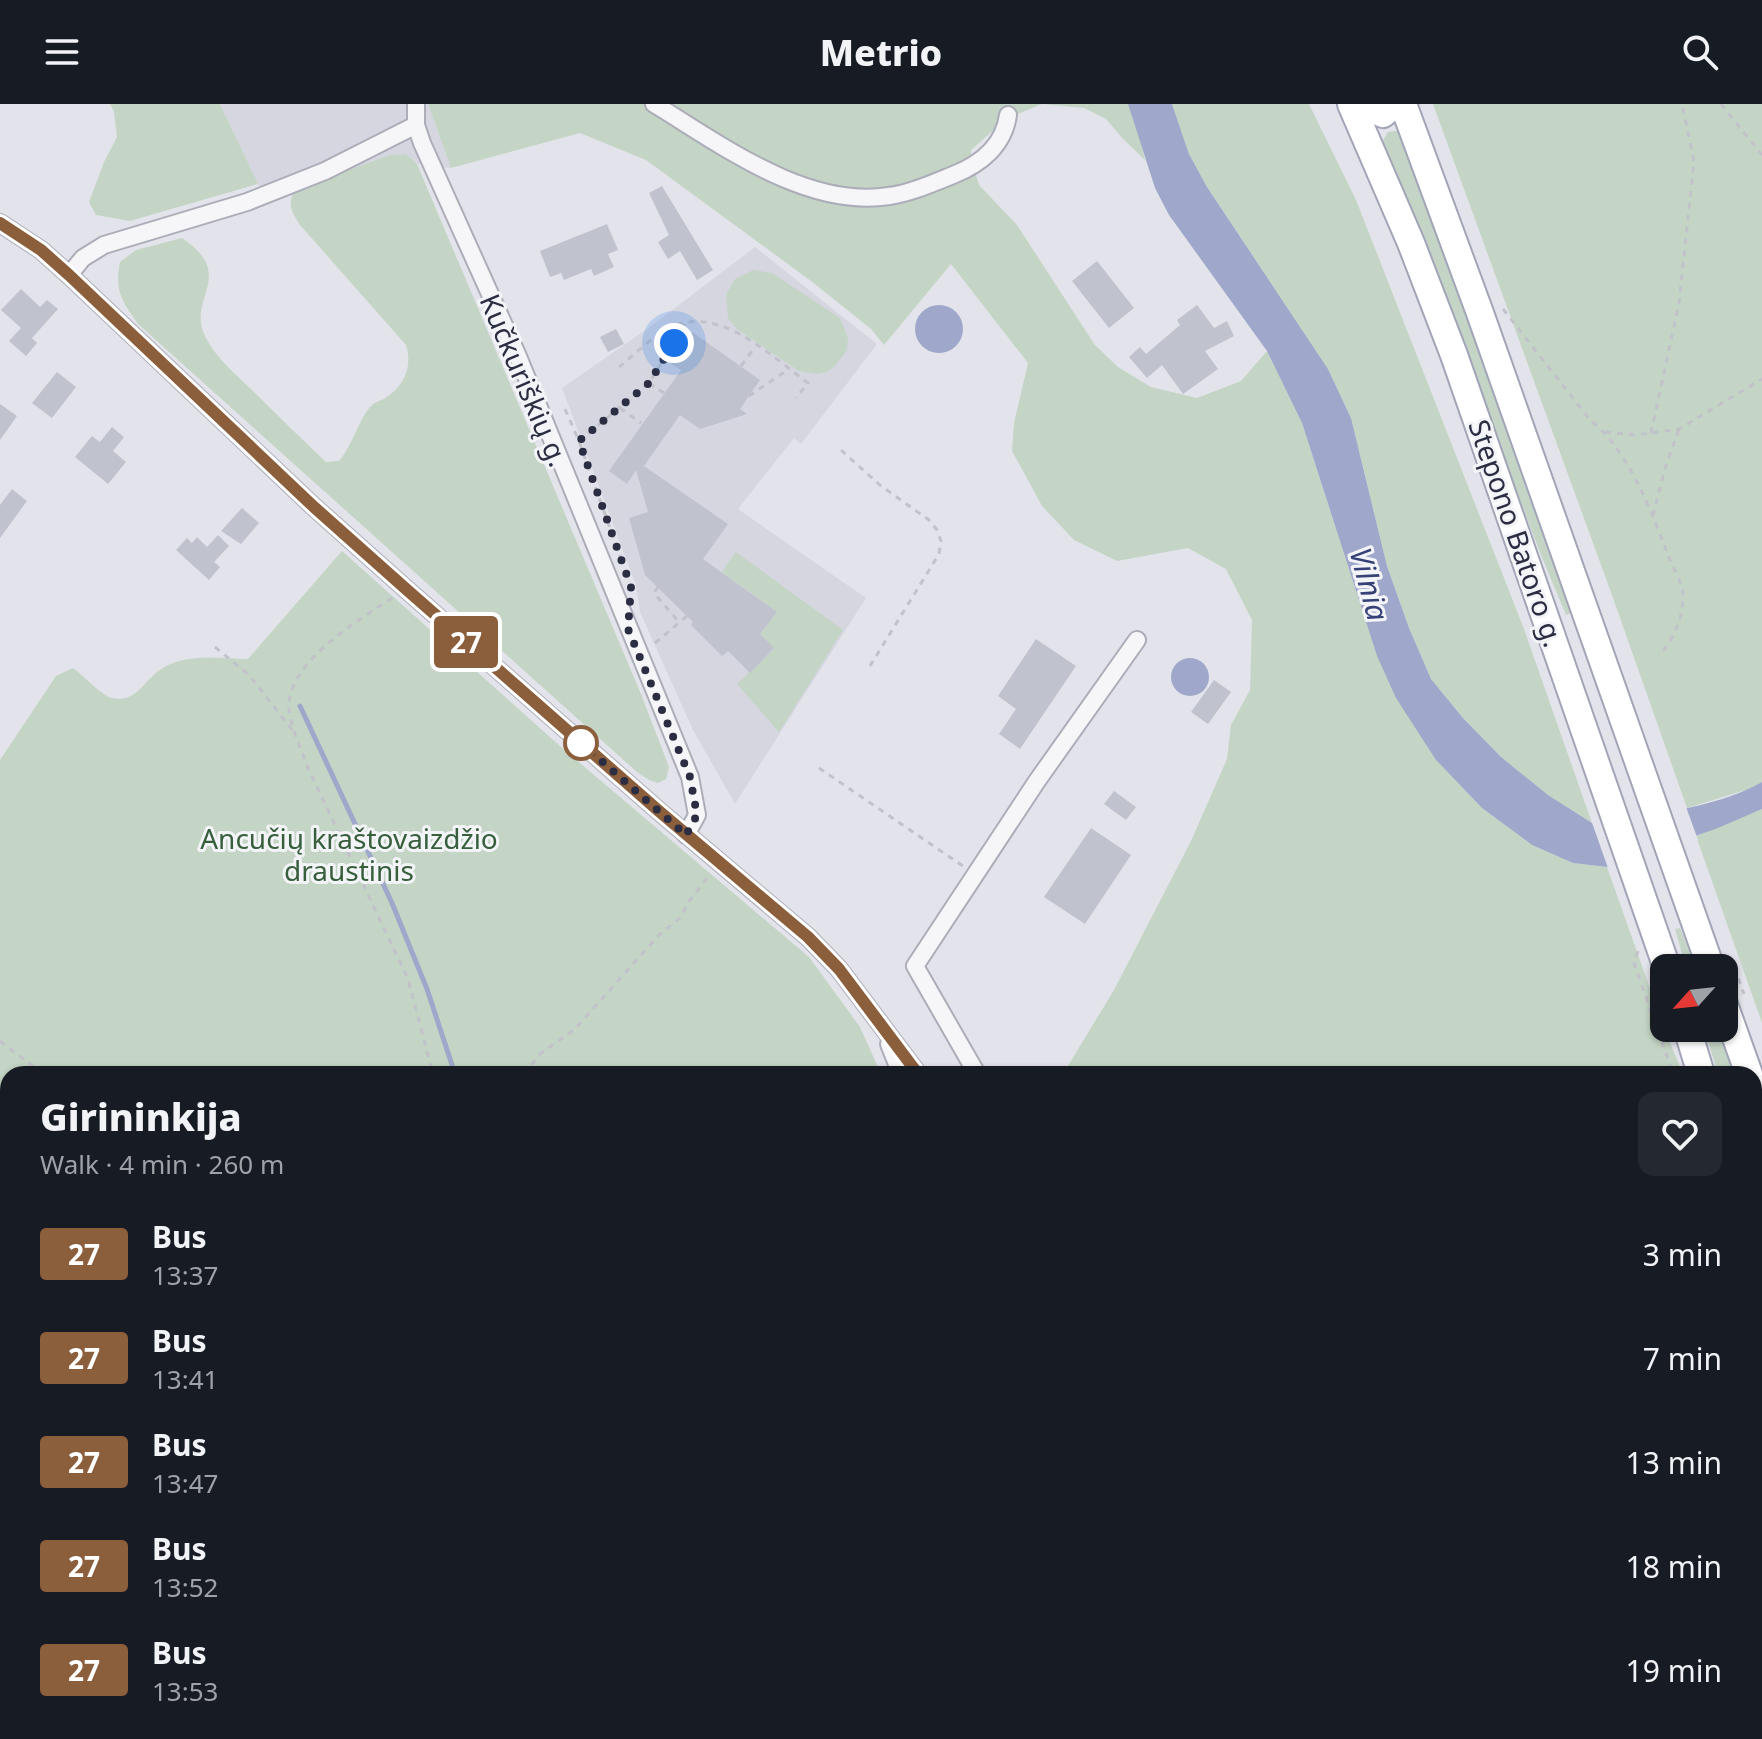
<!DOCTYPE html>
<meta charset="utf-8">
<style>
body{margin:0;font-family:"Noto Sans",sans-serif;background:#242831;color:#f1f3f6;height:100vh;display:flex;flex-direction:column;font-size:30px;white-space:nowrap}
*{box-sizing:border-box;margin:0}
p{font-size:26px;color:#9ea1a6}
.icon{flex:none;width:44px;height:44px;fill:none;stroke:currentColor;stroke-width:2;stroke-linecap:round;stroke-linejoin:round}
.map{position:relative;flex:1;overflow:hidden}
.sheet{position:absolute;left:0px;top:962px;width:1762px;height:674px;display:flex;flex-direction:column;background:#171b24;border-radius:24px 24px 0 0;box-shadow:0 2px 6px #0004}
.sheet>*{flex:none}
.badge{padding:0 16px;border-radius:6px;font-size:28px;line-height:52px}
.needle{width:52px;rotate:243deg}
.buttons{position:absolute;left:1650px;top:850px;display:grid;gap:16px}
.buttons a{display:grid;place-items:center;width:88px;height:88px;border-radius:16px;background:#171b24;box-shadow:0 2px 6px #0004;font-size:40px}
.you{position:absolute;width:40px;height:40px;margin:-20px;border:6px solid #fff;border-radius:50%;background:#1a73e8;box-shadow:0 0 0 12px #1a73e833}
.map>.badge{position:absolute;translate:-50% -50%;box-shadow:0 0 0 4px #fff}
.round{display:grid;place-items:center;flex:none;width:84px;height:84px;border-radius:16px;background:#242831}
.summary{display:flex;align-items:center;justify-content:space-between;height:136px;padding:0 40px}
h1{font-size:38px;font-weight:800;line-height:60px}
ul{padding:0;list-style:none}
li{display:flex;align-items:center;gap:24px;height:104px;padding:0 40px}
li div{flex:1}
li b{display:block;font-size:30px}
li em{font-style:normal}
li .badge{min-width:88px;font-weight:700;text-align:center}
header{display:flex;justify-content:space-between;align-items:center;height:104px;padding:0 40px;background:#171b24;font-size:36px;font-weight:800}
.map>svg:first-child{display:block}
</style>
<header><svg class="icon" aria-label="menu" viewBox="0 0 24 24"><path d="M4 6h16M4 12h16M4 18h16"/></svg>Metrio<svg class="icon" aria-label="search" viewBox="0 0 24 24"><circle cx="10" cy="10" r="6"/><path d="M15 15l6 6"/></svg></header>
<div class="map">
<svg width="1762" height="1635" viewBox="0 0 1762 1635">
<rect width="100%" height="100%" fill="#e3e4eb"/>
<!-- built -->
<g fill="#d5d6e0">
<path d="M220,0h208l23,64 -34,-4 -11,-10 -140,47z"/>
<path d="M755,143l122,97 -76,100 -7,-6 -56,71 128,89 -131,206 -42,-74 -53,-118 -4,-27 -74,-197 88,-61z"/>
</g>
<!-- green -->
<g fill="#c4d5c5">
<path d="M110,0h110l38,80 -128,37 -34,-6 -7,-13 15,-40 13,-25 -3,-25z"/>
<path d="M428,0h700l7,15 10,41 -22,-21 -17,-20 -22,-11 -42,-4 -36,15 -35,31v9l8,26 38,40 78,120 23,22 33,20 46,11 44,-17 26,-30 35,72 75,233 59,104 46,48 50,37 41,18 34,4 57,161 19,46h-620l51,-84 77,-149 36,-82 4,-34 19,-35 2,-70 -26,-51 -38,-21 -71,13 -43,-21 -32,-34 -30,-55 2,-28 14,-60 -77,-99 -67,81 -13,-16 -60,-48 -165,-121 -66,-27 -129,35z"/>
<path d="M1172,0h137l47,96 168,429 68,194 -44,-28 -47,-38 -38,-39 -32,-39 -22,-51 -22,-62 -36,-148 -23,-49 -121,-182 -18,-33z"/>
<path d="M1433,0h329v678l-13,7 -62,19 -74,-210z"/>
<path d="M1395,27h5l4,4 144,408 23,70 -5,2 -25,-60 -159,-413 6,-10z"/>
<path d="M406,50l11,10 224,530 28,73 -3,12 -8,4 -9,-3 -12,-8 -499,-448c-16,-23 -24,-33 -18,-62l16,-12 46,-12c56,38 4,60 23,98 11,23 32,39 49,56 24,24 48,47 72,70l13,-1c14,-16 20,-43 33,-56 2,-2 9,-5 12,-6 20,-12 29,-32 22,-54l-106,-120c-9,-13 -12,-20 -6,-35l96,-35z"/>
<path d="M753,166l19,3 68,45 8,20 -1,12 -12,16 -8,6 -10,2 -18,-3 -62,-42 -9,-11 -2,-23 9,-16z"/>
<path d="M342,447l219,196 248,210 51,70 21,47h-873v658h1746v-401l8,36v372h-1762v-979l56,-84 17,-8c10,7 29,28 39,30 23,5 31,-15 45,-26 25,-20 62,-14 91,-13z"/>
<path d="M736,448l107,78 -64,102 -42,-48 37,-35 -14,-15 17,-22 -55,-40z"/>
<path d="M1762,705v214l-66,-187z"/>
<path d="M1680,824l16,40h-10l-11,-39z"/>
<path d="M1704,924h16l17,46h-19z"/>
<path d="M1754,1022l8,25v73l-8,-29z"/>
</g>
<!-- water -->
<g fill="#9fa8ca">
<path d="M1128,0h44l17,50 18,33 121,182 23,49 36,148 22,62 22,51 32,39 38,39 47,38 44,28c56,-9 120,-13 170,-41v27l-44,19 -111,39 -34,-4 -41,-18 -50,-37 -46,-48 -40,-62 -19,-42 -75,-233 -35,-72 -98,-136 -14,-27z"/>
<circle cx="939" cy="225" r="24"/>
<circle cx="1190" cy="573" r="19"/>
</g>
<!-- pier -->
<path fill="#e3e4eb" d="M1685,700l13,36 -89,31 -19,-54 14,2z"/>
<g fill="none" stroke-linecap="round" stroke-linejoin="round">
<!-- stream -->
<g stroke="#9fa8ca" stroke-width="5">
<path d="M300,602l92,197 35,86 28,85"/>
<path d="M0,1526l8,-3"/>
</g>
</g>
<!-- building -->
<g fill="#c0c2ce">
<path d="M662,82l51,84 -16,10 -17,-29 -12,8 -10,-17 11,-7 -20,-42z"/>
<path d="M607,120l11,26 -10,4 6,13 -20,9 -3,-7 -27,11 -3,-7 -11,4 -10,-26z"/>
<path d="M1097,157l37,47 -25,20 -37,-47z"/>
<path d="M21,185l19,18 7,-7 11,9 -26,29 5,5 -11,13 -17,-15 12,-13 -20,-18z"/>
<path d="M1197,201l17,23 13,-7 7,15 -29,15 13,18 -35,25 -21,-29 -15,13 -18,-21 11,-10 6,7 34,-29 -3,-5z"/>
<path d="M616,225l8,15 -16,8 -8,-15z"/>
<path d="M692,228l68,48 -20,29 7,5 -47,15 -20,-14 -36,51 84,58 -25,35 74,53 -17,22 14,14 -24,25 -22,-22 -6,5 -31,-31 2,-3 -48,-47 -16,-57 19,-6 -12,-42 -9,14 -18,-13 72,-101 -10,-6z"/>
<path d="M57,268l19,15 -24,31 -20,-15z"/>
<path d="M0,300l17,12 -17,24z"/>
<path d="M112,323l12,10 -11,14 13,11 -18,22 -33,-27 17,-21 8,6z"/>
<path d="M12,385l15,12 -27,37v-33z"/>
<path d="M242,404l17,15 -18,21 -20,-13z"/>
<path d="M218,431l11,11 -15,16 6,5 -11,13 -33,-30 11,-12 5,5 5,-6 10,10z"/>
<path d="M1036,535l40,27 -56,83 -21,-15 17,-25 -18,-13z"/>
<path d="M1214,576l17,12 -23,32 -17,-12z"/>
<path d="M1114,687l22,16 -10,13 -22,-16z"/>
<path d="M1091,724l40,27 -46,69 -41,-27z"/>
</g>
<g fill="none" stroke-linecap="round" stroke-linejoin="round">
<!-- minor casing -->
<g stroke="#acadb9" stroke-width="20">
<g id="minor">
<path d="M416,0v21l6,18 95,211 173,423 7,38 -11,20"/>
<path d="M654,0c68,41 152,105 235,92 22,-3 44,-13 64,-21 28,-11 51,-30 55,-60"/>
<path d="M0,119l41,27 28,25 245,232 92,82 254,223 148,125 31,32 79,105"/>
<path d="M69,171l14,-17 21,-13 143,-43 78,-31 91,-46"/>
<path d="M889,940l12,30"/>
<path d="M977,970l-62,-108 122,-185 100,-141"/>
<path d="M1324,1635l1,-7"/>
</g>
</g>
<!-- primary casing -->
<g stroke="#a2a5b7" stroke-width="30">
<g id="primary">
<path d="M1351,0l60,139 43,112 213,613"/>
<path d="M1371,0l5,7 7,3 12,-10"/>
<path d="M1403,0l77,209 231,655"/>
<path d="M1724,900l25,70"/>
<path d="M1687,924l14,46"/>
<path d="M1754,983l8,23"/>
<path d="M1754,1150l8,32"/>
</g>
</g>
<!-- path -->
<g stroke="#c1c2ca" stroke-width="3" stroke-dasharray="6 6" stroke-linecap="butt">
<path d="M1721,0l41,51"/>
<path d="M1503,205l87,111c41,33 61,92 80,140 4,10 13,24 13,35 0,22 -8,41 -21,57"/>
<path d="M741,262l14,-19"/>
<path d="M619,263c16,-13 33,-30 50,-39 49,-25 102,28 139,55l-12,15"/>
<path d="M649,279l15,10"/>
<path d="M749,292l40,-27"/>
<path d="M620,304l21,15"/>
<path d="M565,305l14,32 42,118"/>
<path d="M1605,328l31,3 43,-6 83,-50"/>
<path d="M1651,329l28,-130 15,-142 -12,-57"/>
<path d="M579,337l70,-58 36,-59"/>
<path d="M841,346l40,36 48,34 8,10 4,11 -2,13 -69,112"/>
<path d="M1653,412l12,-48 14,-39"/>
<path d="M658,483l-4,6 25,29"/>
<path d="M392,494c-33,22 -98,60 -103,104 -2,18 13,49 19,66l100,211 25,95"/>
<path d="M655,539l32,-27"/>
<path d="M215,543l34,28 44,56"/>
<path d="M819,664l144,98"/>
<path d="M1638,847l-4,12 39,111"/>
<path d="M1734,863l10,27"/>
<path d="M0,937l43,33"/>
<path d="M524,970l16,-20 35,-25 84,-94 21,-17 10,-18 18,-23"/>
<path d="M0,1301l8,-5"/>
<path d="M0,1537l8,-3"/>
<path d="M90,1628l3,7"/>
<path d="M261,1628l4,7"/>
<path d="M524,1628v7"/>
</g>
<!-- minor -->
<use href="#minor" stroke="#f6f6f9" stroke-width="16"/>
<!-- primary -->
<use href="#primary" stroke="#fff" stroke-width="26"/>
</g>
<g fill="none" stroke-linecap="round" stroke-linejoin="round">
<!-- line casing -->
<g stroke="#fff" stroke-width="18">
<path id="line" d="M0,119l41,27 28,25 245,232 92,82 254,223 148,125 31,32 79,105"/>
</g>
<!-- line -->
<use href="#line" stroke="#8b5e3c" stroke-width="12"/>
<!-- walk -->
<path stroke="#2b2d43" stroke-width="8" stroke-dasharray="0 14.4" d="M581,639l105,92 11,-20 -7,-38 -62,-148 3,-42 -52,-146 70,-58 25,-40"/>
</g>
<!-- markers -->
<circle fill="#fff" stroke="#8b5e3c" stroke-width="4" cx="581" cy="639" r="16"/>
<g text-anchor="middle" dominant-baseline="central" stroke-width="6" stroke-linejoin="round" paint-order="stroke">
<!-- street labels -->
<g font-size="28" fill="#2b2d43" stroke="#f3f4f8">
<text transform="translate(525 276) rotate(67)">Kučkuriškių g.</text>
<text transform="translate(1517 429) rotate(71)">Stepono Batoro g.</text>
</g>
<!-- park labels -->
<g font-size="28" fill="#385f3c" stroke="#f3f4f8">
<text x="349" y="734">Ancučių kraštovaizdžio<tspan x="349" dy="32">draustinis</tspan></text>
</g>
<!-- water labels -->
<g font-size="30" font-style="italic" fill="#354177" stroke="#f3f4f8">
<text transform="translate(1370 480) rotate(75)">Vilnia</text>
</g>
</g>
</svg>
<div class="buttons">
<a><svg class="needle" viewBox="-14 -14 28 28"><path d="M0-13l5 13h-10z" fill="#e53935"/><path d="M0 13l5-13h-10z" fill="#9ea1a6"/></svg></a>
</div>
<div class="you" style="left:674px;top:239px"></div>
<b class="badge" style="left:466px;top:538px;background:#8b5e3c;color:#fff">27</b>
<section class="sheet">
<div class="summary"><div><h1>Girininkija</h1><p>Walk · 4 min · 260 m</p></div><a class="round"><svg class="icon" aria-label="heart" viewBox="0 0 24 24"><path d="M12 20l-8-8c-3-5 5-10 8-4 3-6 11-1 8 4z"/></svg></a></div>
<ul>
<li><span class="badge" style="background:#8b5e3c;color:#fff">27</span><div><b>Bus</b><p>13:37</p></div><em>3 min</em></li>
<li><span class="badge" style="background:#8b5e3c;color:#fff">27</span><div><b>Bus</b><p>13:41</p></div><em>7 min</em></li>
<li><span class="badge" style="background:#8b5e3c;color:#fff">27</span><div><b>Bus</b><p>13:47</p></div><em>13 min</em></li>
<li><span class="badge" style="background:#8b5e3c;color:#fff">27</span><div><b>Bus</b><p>13:52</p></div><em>18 min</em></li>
<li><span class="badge" style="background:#8b5e3c;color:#fff">27</span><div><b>Bus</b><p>13:53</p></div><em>19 min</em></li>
</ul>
</section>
</div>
